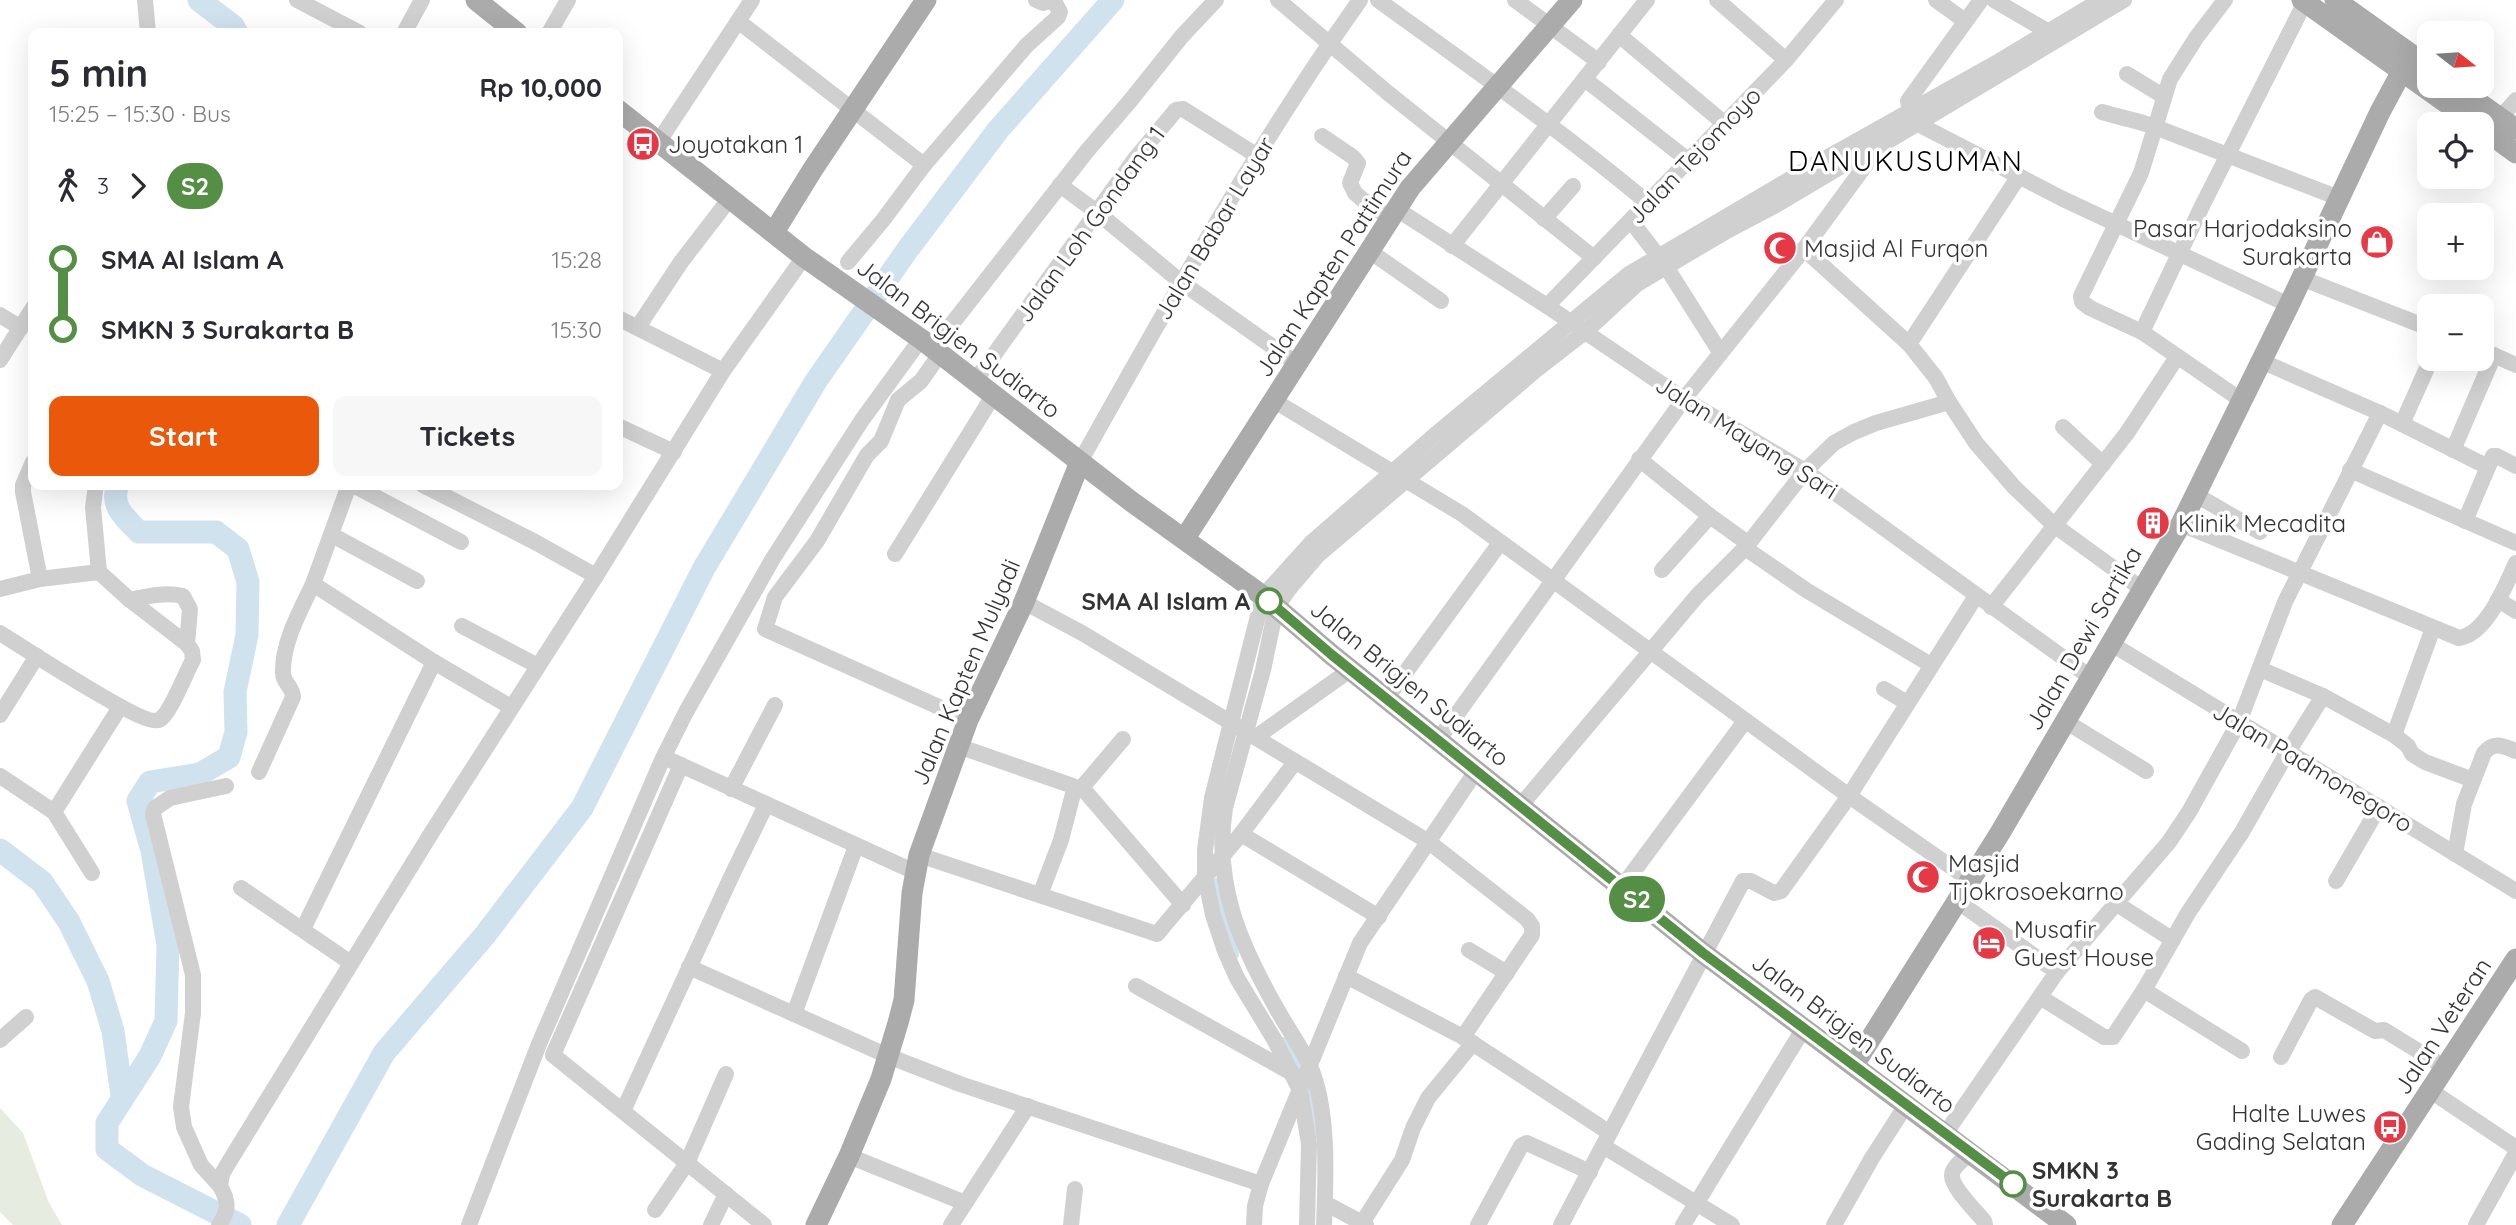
<!DOCTYPE html>
<meta charset="utf-8">
<style>
body{margin:0;font-family:Quicksand,sans-serif;background:#f7f7f7;color:#2b2b33;height:100vh;display:flex;flex-direction:column;font-size:26px;white-space:nowrap}
*{box-sizing:border-box;margin:0}
p{font-size:23px;color:#7c7c81}
.icon{flex:none;width:38px;height:38px;fill:none;stroke:currentColor;stroke-width:2;stroke-linecap:round;stroke-linejoin:round}
.map{position:relative;flex:1;overflow:hidden}
.panel{position:absolute;left:28px;top:28px;width:595px;height:462px;display:flex;flex-direction:column;background:#fff;border-radius:14px;box-shadow:0 7px 28px #0002}
.panel>*{flex:none}
.badge{padding:0 14px;border-radius:23px;font-size:24px;line-height:46px}
.needle{width:46px;rotate:107deg}
.buttons{position:absolute;left:2417px;top:21px;display:grid;gap:14px}
.buttons a{display:grid;place-items:center;width:77px;height:77px;border-radius:14px;background:#fff;box-shadow:0 7px 28px #0002;font-size:35px}
.map>.badge{position:absolute;translate:-50% -50%;box-shadow:0 0 0 4px #fff}
.legs{display:flex;align-items:center;gap:10px;height:77px;padding:0 21px;font-size:23px}
.legs p{margin-inline-start:auto}
.headline{display:flex;align-items:center;justify-content:space-between;height:119px;padding:0 21px}
h1{font-size:38px;font-weight:800;line-height:52px}
.action{display:flex;gap:14px;margin-top:auto;padding:14px 21px}
.action a{flex:1;height:80px;border-radius:14px;background:#ea580c;color:#fff;font-size:28px;font-weight:800;line-height:80px;text-align:center}
.action a+a{background:#f7f7f7;color:#2b2b33}
ul{padding:0 21px;list-style:none}
li{display:flex;align-items:center;gap:24px;height:70px;font-size:26px}
li i{display:grid;place-items:center;width:10px;height:100%;margin:0 9px;background:currentColor}
li i::after{content:'';width:18px;height:18px;margin:-9px;border:5px solid;border-radius:50%;background:#fff}
li p{margin-inline-start:auto}
li:first-child i{background:linear-gradient(#0000 50%,currentColor 0)}
li:last-child i{background:linear-gradient(currentColor 50%,#0000 0)}
.map>svg:first-child{display:block}
</style>
<div class="map">
<svg width="2516" height="1225" viewBox="0 0 2516 1225">
<rect width="100%" height="100%" fill="#fff"/>
<!-- green -->
<path fill="#e6ecdf" d="M0,1108l23,25 26,70 13,22h-49l-13,-13z"/>
<g fill="none" stroke-linecap="round" stroke-linejoin="round">
<!-- canal -->
<g stroke="#cfe2ee" stroke-width="14">
<path d="M1219,884l13,70"/>
<path d="M1284,1044l22,36 12,52"/>
</g>
<!-- river -->
<g stroke="#cfe2ee" stroke-width="23">
<path d="M199,0l34,26 4,7"/>
<path d="M118,485c-9,20 8,34 21,47h77l22,17 10,33 -1,53 -12,57 1,40 -7,25 -29,17 -50,8 -12,19 14,50 16,94 -2,76 -16,35 -43,67v26l35,26 98,50"/>
<path d="M0,850l42,32 27,40 29,59 15,50 9,65"/>
<path d="M288,1225l96,-172 101,-118 97,-127 122,-240 112,-187 92,-132 90,-119 115,-130"/>
</g>
<!-- minor -->
<g stroke="#d0d0d0" stroke-width="16">
<path d="M145,0l3,33"/>
<path d="M297,0l63,33"/>
<path d="M1036,0l7,3 12,-3"/>
<path d="M1278,0l110,93 206,165"/>
<path d="M1378,0c91,66 184,131 270,203"/>
<path d="M1515,0l84,62"/>
<path d="M1717,0l69,60"/>
<path d="M1936,0l29,21"/>
<path d="M1981,0l-73,101 2,10 8,13 145,75 226,106"/>
<path d="M1994,0l53,31"/>
<path d="M2225,0l-29,38 -26,41 -29,94 -60,123 1,6 8,6 52,24 99,68"/>
<path d="M738,21l186,144"/>
<path d="M404,33l18,-33"/>
<path d="M549,33l19,-33"/>
<path d="M1619,35l106,89"/>
<path d="M2127,74l36,22"/>
<path d="M1586,80l103,81"/>
<path d="M2102,112c19,6 35,8 53,15l184,71"/>
<path d="M2500,118l16,-18"/>
<path d="M1322,136l31,21 5,6 -8,20 5,10 8,7 26,17"/>
<path d="M659,141l93,-141"/>
<path d="M1060,185l38,28 83,69 116,82"/>
<path d="M1395,208l152,98 137,93 121,72 285,206"/>
<path d="M1544,219l29,-33"/>
<path d="M1631,221l34,44 55,87"/>
<path d="M1452,246l195,-246"/>
<path d="M1804,249l105,95 27,34 13,24 27,41 38,44 40,38 88,64"/>
<path d="M1368,250l73,51"/>
<path d="M848,262l35,-42 41,-55 103,-120 31,-28 2,-5 -6,-11"/>
<path d="M2301,278l128,50"/>
<path d="M1547,306l239,-246 50,-60"/>
<path d="M0,315l21,13"/>
<path d="M618,318l105,53"/>
<path d="M638,327l43,-65 50,-65"/>
<path d="M2142,332l61,-128 102,-202"/>
<path d="M1909,344l110,-168"/>
<path d="M933,348l154,-197 43,-50 52,-65 34,-36"/>
<path d="M2482,350l34,15"/>
<path d="M940,354l-19,27 -23,19 -17,41 -14,14 -50,86 -42,56 -10,32 203,91"/>
<path d="M0,360l33,-52"/>
<path d="M2261,361l119,52 108,54 -23,54"/>
<path d="M975,381l160,-222 41,-49 7,-1 73,46"/>
<path d="M1273,400l189,114 387,282 121,84"/>
<path d="M2402,424l29,-65"/>
<path d="M618,426l56,26"/>
<path d="M2063,427l40,37"/>
<path d="M2453,450l41,-95"/>
<path d="M1639,459l71,57 39,28"/>
<path d="M33,462l-10,23v7l17,87"/>
<path d="M1080,462c88,-157 175,-314 280,-462"/>
<path d="M2488,467l5,-11h4l19,10"/>
<path d="M2350,470l166,73"/>
<path d="M349,485l-36,99 121,78 77,45"/>
<path d="M353,485l108,57"/>
<path d="M423,485l112,57 61,34"/>
<path d="M2196,495l64,37"/>
<path d="M2181,524l278,114c28,-4 46,-52 57,-75"/>
<path d="M332,535l85,46"/>
<path d="M1745,548l61,42 125,75"/>
<path d="M895,554l98,-158"/>
<path d="M1662,570l48,-54"/>
<path d="M0,589l40,-10 59,-7"/>
<path d="M130,600c19,-4 34,-8 53,-4l7,13 -3,35"/>
<path d="M2498,600l18,11"/>
<path d="M1024,602l58,31 347,209 98,77 5,7v9l-69,102"/>
<path d="M1991,607l136,-174 50,-76"/>
<path d="M462,626l76,40"/>
<path d="M0,633c20,12 143,94 159,87 11,-5 27,-48 34,-60l-1,-9 -5,-7 -57,-44 -31,-28 -6,-65 3,-22"/>
<path d="M2110,643l406,248"/>
<path d="M2260,669l63,27 71,39 14,11 4,8 13,8 48,18"/>
<path d="M1884,689l23,14"/>
<path d="M1386,699l114,-156"/>
<path d="M0,715l37,-59"/>
<path d="M2065,721l81,50"/>
<path d="M2394,735l39,-107"/>
<path d="M1256,737l94,-67"/>
<path d="M1123,739l-39,46v5l99,115"/>
<path d="M1439,739l245,-340 120,-150 74,-101"/>
<path d="M958,746l115,40 1,4 -13,50 -21,55"/>
<path d="M2288,752l35,-56"/>
<path d="M672,761l243,111"/>
<path d="M681,765l-128,290 211,170"/>
<path d="M259,772l34,-75c0,-10 -10,-14 -10,-24 -1,-30 17,-62 30,-89"/>
<path d="M0,776l54,36 38,61"/>
<path d="M731,789l44,-84"/>
<path d="M1521,805l176,-209 48,-48 60,-77 29,-28 20,-11 22,-9 73,-21"/>
<path d="M54,812l66,-105"/>
<path d="M1241,834l138,83"/>
<path d="M2455,854l9,-50 20,-51c10,-12 19,-7 32,-2"/>
<path d="M919,855l238,79 84,-100 54,-72"/>
<path d="M2336,881l43,-74"/>
<path d="M1622,887l123,-166"/>
<path d="M241,888l110,75"/>
<path d="M1957,901l100,71"/>
<path d="M2117,904l56,36"/>
<path d="M303,929l131,-267"/>
<path d="M1469,950l38,23"/>
<path d="M689,967l199,89 72,28 301,100"/>
<path d="M1346,976l117,61 147,96"/>
<path d="M1136,986l156,87"/>
<path d="M2144,990l98,61"/>
<path d="M2040,997l64,40h9l31,-47 44,-77 54,-81 46,-81"/>
<path d="M794,1014l62,-168"/>
<path d="M0,1040l26,-23"/>
<path d="M2281,1057l30,-57 4,-3 60,34 9,-1 62,38"/>
<path d="M2431,1091l85,57"/>
<path d="M623,1111l109,-236 34,-70"/>
<path d="M1945,1134l112,-162 112,-130 20,-30 50,-90 46,-120 95,-189"/>
<path d="M1603,1146l129,79"/>
<path d="M1970,1153c-5,5 -18,14 -18,22 -1,12 24,36 32,46l1,4"/>
<path d="M849,1156l116,47"/>
<path d="M220,1186l-19,-21 -17,-38 -3,-20 12,-94v-38l-40,-161 2,-6 15,-10 56,-12"/>
<path d="M1325,1203l41,22"/>
<path d="M655,1210l32,-47 39,-89"/>
<path d="M1362,1223l40,-63 11,-32 15,-30 45,-55"/>
<path d="M219,1225c10,-14 10,-24 1,-39l2,-12 7,-12 203,-330 164,-256 127,-205 81,-114"/>
<path d="M469,1225l70,-181 124,-286 23,-46 86,-152 90,-140 59,-81"/>
<path d="M711,1225l15,-31"/>
<path d="M951,1225l77,-119"/>
<path d="M1071,1225l4,-36"/>
<path d="M1254,1225l1,-19 6,-22 99,-241 116,-172"/>
<path d="M1307,1225l2,-81 -9,-54 -26,-51 -37,-61 -12,-27 -12,-36 -8,-39v-26l7,-52 51,-202 49,-54 123,-107 194,-161 185,-109 182,-102 105,-63"/>
<path d="M1324,1225c2,-47 5,-116 -14,-159 -9,-19 -22,-37 -32,-55 -37,-65 -65,-126 -53,-203l38,-138 13,-62 13,-19 28,-33 219,-186 49,-38 52,-48 88,-52 53,-28 84,-50 18,-8 244,-146"/>
<path d="M1478,1225l43,-79 6,-3 63,29"/>
<path d="M1561,1225l182,-344h8l23,12 7,-2 68,-95 127,-200"/>
<path d="M1683,1225l121,-197"/>
<path d="M1834,1225l38,-67 34,-53"/>
<path d="M2476,1225l40,-72"/>
</g>
<!-- major -->
<g stroke="#ababab" stroke-width="21">
<path d="M476,0l41,33"/>
<path d="M2302,0l174,124"/>
<path d="M2335,0l94,67"/>
<path d="M2455,86l61,43"/>
<path d="M618,110l186,147 117,82 211,163 131,94 69,59 371,298 363,272"/>
<path d="M2482,128l34,25"/>
<path d="M774,232l39,-63 113,-169"/>
<path d="M1185,538l225,-350 162,-188"/>
<path d="M1854,1065l146,-232 181,-309 108,-219 91,-193 22,-41"/>
<path d="M816,1225l33,-69 32,-77 17,-56 6,-23 8,-107 7,-38 49,-135 56,-118 56,-140"/>
<path d="M2342,1225l174,-266"/>
</g>
</g>
<g fill="none" stroke-linecap="round" stroke-linejoin="round">
<!-- line-1 casing -->
<g stroke="#fff" stroke-width="16">
<path id="line-1" d="M1269,601l63,54 371,298 310,231"/>
</g>
<!-- line-1 -->
<use href="#line-1" stroke="#548f45" stroke-width="10"/>
</g>
<!-- icons -->
<defs>
<g id="bus-disc" transform="scale(1.75)"><circle r="9.5" fill="#e63946" stroke="#fff"/><path d="M-5-6H5V4H4V6H2V4H-2V6H-4V4H-5ZM-3.5-4V0h7V-4ZM-3.5 1.2v1.5H-2V1.2ZM2 1.2v1.5H3.5V1.2Z" fill="#fff"/></g>
<g id="shop-disc" transform="scale(1.75)"><circle r="9.5" fill="#e63946" stroke="#fff"/><path d="M-5-2.5h2.3a2.7 3.5 0 0 1 5.4 0H5L5.5 6h-11ZM-1.5-2.5h3a1.5 2.3 0 0 0-3 0Z" fill="#fff"/></g>
<g id="mosque-disc" transform="scale(1.75)"><circle r="9.5" fill="#e63946" stroke="#fff"/><path d="M3.5-4.9A6 6 0 1 0 3.5 4.9A5 5 0 1 1 3.5-4.9Z" fill="#fff"/></g>
<g id="building-disc" transform="scale(1.75)"><circle r="9.5" fill="#e63946" stroke="#fff"/><path d="M-4-6H4V6H1V3H-1V6H-4ZM-2.5-4.3h1.7v1.8h-1.7ZM.8-4.3h1.7v1.8H.8ZM-2.5-1h1.7V.8h-1.7ZM.8-1h1.7V.8H.8Z" fill="#fff"/></g>
<g id="hotel-disc" transform="scale(1.75)"><circle r="9.5" fill="#e63946" stroke="#fff"/><path d="M-6-4.5h1.5V1H6V5H4.5V3h-9V5H-6ZM-4 0a1.8 1.8 0 1 1 3.6 0ZM.5 0V-2.5h3Q6-2.5 6 0Z" fill="#fff"/></g>
</defs>
<g fill-rule="evenodd">
<use href="#bus-disc" x="643" y="144"/>
<use href="#shop-disc" x="2377" y="242"/>
<use href="#mosque-disc" x="1780" y="248"/>
<use href="#building-disc" x="2153" y="523"/>
<use href="#mosque-disc" x="1923" y="877"/>
<use href="#hotel-disc" x="1989" y="943"/>
<use href="#bus-disc" x="2390" y="1127"/>
</g>
<!-- markers -->
<g fill="#fff" stroke="#548f45" stroke-width="3.5">
<circle cx="1269" cy="601" r="12"/>
<circle cx="2013" cy="1184" r="12"/>
</g>
<g text-anchor="middle" dominant-baseline="central" stroke-width="7" stroke-linejoin="round" paint-order="stroke">
<!-- poi labels -->
<g font-size="24" fill="#333" stroke="#fff" text-anchor="start">
<text x="668" y="144">Joyotakan 1</text>
<text x="2352" y="228" text-anchor="end">Pasar Harjodaksino<tspan x="2352" dy="28">Surakarta</tspan></text>
<text x="1804" y="248">Masjid Al Furqon</text>
<text x="2178" y="523">Klinik Mecadita</text>
<text x="1948" y="863">Masjid<tspan x="1948" dy="28">Tjokrosoekarno</tspan></text>
<text x="2014" y="929">Musafir<tspan x="2014" dy="28">Guest House</tspan></text>
<text x="2366" y="1113" text-anchor="end">Halte Luwes<tspan x="2366" dy="28">Gading Selatan</tspan></text>
</g>
<!-- street labels -->
<g font-size="24" fill="#333" stroke="#fff">
<text transform="translate(1694 155) rotate(-46)">Jalan Tejomoyo</text>
<text transform="translate(1090 224) rotate(-54)">Jalan Loh Gondang 1</text>
<text transform="translate(1214 228) rotate(-59)">Jalan Babar Layar</text>
<text transform="translate(1333 263) rotate(-57)">Jalan Kapten Pattimura</text>
<text transform="translate(959 338) rotate(37)">Jalan Brigjen Sudiarto</text>
<text transform="translate(1747 437) rotate(32)">Jalan Mayang Sari</text>
<text transform="translate(2083 638) rotate(-60)">Jalan Dewi Sartika</text>
<text transform="translate(965 672) rotate(-67)">Jalan Kapten Mulyadi</text>
<text transform="translate(1410 683) rotate(39)">Jalan Brigjen Sudiarto</text>
<text transform="translate(2313 767) rotate(31)">Jalan Padmonegoro</text>
<text transform="translate(2442 1026) rotate(-57)">Jalan Veteran</text>
<text transform="translate(1854 1033) rotate(37)">Jalan Brigjen Sudiarto</text>
</g>
<!-- stop labels -->
<g font-size="24" font-weight="bold" fill="#333" stroke="#fff" text-anchor="end">
<text x="1250" y="601">SMA Al Islam A</text>
<text x="2032" y="1170" text-anchor="start">SMKN 3<tspan x="2032" dy="28">Surakarta B</tspan></text>
</g>
<!-- quarter labels -->
<g font-size="28" letter-spacing="2" fill="#000" stroke="#fff">
<text x="1906" y="160">DANUKUSUMAN</text>
</g>
</g>
</svg>
<div class="buttons">
<a><svg class="needle" viewBox="-14 -14 28 28"><path d="M0-13l5 13h-10z" fill="#e53935"/><path d="M0 13l5-13h-10z" fill="#7c7c81"/></svg></a>
<a><svg class="icon" aria-label="locate" viewBox="0 0 24 24"><circle cx="12" cy="12" r="6"/><path d="M12 2v4M12 18v4M2 12h4M18 12h4"/></svg></a>
<a>+</a>
<a>−</a>
</div>
<b class="badge" style="left:1637px;top:899px;background:#548f45;color:#fff">S2</b>
<section class="panel">
<div class="headline"><div><h1>5 min</h1><p>15:25 – 15:30 · Bus</p></div><b>Rp 10,000</b></div>
<div class="legs"><svg class="icon" aria-label="walk" viewBox="0 0 24 24"><circle cx="13" cy="4" r="2"/><path d="M13 8l-2 6 4 7M11 14l-3 7M7 12l3-4h3l4 4"/></svg>3<svg class="icon" aria-label="forward" viewBox="0 0 24 24"><path d="M9 5l7 7-7 7"/></svg><b class="badge" style="background:#548f45;color:#fff">S2</b></div>
<ul>
<li><i style="color:#548f45"></i><b>SMA Al Islam A</b><p>15:28</p></li>
<li><i style="color:#548f45"></i><b>SMKN 3 Surakarta B</b><p>15:30</p></li>
</ul>
<div class="action"><a>Start</a><a>Tickets</a></div>
</section>
</div>
